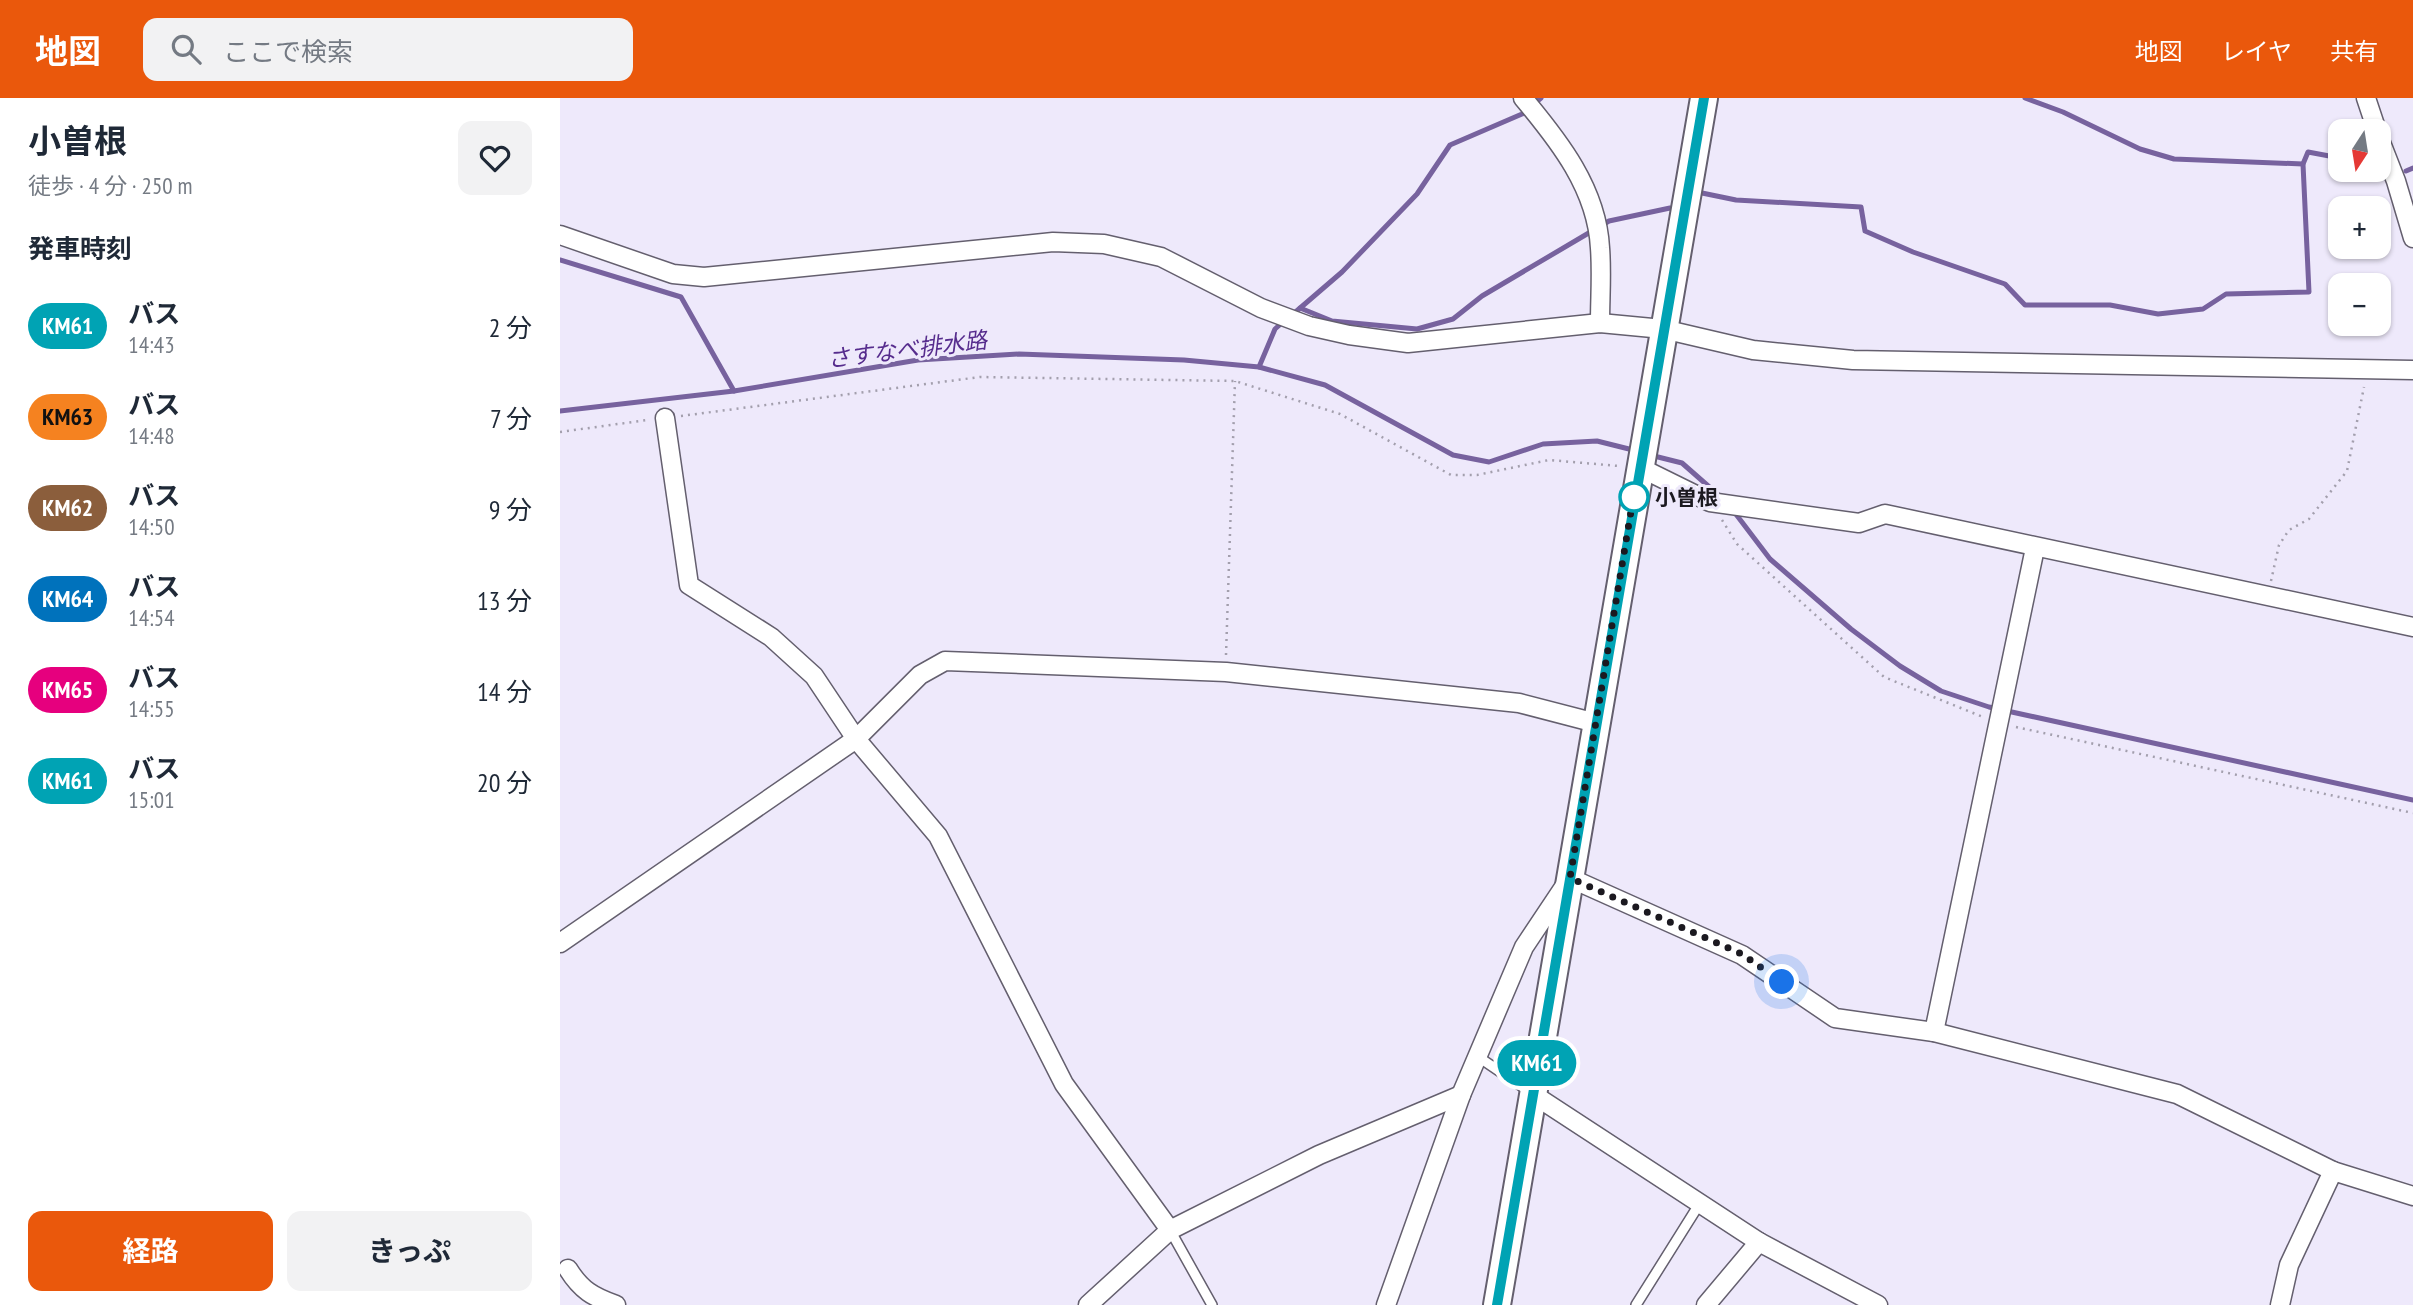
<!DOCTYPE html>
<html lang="ja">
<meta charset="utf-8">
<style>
body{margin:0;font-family:"PT Sans Narrow","Noto Sans JP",sans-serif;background:#f2f2f3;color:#1f2937;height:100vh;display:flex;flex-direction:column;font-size:26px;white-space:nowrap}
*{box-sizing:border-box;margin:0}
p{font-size:23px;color:#747a83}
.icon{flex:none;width:38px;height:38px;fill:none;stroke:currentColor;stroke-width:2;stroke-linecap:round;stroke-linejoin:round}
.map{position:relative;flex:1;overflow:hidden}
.sheet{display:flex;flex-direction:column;background:#fff;width:560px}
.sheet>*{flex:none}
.badge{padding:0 14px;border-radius:23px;font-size:24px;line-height:46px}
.needle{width:46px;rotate:192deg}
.controls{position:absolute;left:1768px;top:21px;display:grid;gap:14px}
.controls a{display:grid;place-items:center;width:63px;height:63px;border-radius:14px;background:#fff;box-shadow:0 2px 5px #0004;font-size:35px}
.you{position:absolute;width:35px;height:35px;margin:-18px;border:5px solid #fff;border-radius:50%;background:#1a73e8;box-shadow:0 0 0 10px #1a73e833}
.map>.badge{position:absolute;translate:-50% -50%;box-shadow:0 0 0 4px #fff}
h2{padding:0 28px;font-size:26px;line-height:63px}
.round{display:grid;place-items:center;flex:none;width:74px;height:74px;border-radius:14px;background:#f2f2f3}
.headline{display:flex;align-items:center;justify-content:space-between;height:119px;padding:0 28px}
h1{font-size:33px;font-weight:700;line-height:52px}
.primary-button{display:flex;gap:14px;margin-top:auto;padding:14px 28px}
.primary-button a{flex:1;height:80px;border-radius:14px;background:#ea580c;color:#fff;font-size:28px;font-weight:700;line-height:80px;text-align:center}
.primary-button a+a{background:#f2f2f3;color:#1f2937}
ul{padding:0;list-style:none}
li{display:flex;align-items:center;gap:21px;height:91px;padding:0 28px}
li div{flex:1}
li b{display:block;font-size:26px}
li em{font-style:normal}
li .badge{min-width:77px;font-weight:700;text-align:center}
header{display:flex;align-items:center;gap:42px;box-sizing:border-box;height:98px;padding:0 35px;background:#ea580c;color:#fff}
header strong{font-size:33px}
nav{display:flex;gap:38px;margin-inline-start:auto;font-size:24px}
.search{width:490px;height:63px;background:#f2f2f3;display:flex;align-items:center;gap:18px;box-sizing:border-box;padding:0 24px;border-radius:14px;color:#747a83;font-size:26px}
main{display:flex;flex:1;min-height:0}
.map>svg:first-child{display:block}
</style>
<header>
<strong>地図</strong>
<div class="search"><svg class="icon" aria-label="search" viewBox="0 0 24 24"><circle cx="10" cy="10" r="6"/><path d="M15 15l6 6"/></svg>ここで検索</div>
<nav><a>地図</a><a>レイヤ</a><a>共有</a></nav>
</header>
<main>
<section class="sheet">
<div class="headline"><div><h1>小曽根</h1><p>徒歩 · 4 分 · 250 m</p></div><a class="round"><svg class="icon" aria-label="heart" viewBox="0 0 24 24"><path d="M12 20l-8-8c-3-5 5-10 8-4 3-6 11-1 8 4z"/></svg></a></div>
<h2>発車時刻</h2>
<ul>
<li><span class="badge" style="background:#00a3b4;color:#fff">KM61</span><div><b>バス</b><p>14:43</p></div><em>2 分</em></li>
<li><span class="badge" style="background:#f58220;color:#111">KM63</span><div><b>バス</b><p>14:48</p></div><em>7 分</em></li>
<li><span class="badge" style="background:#8b5e3c;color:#fff">KM62</span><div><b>バス</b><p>14:50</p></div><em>9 分</em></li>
<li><span class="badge" style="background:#0072bc;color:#fff">KM64</span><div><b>バス</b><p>14:54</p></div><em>13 分</em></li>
<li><span class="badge" style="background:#e6007e;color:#fff">KM65</span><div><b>バス</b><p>14:55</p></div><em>14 分</em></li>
<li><span class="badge" style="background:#00a3b4;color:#fff">KM61</span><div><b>バス</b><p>15:01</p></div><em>20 分</em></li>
</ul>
<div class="primary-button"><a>経路</a><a>きっぷ</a></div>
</section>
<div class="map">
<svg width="1853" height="1207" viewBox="0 0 1853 1207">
<rect width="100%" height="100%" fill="#eee9fb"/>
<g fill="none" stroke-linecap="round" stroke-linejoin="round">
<!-- stream -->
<g stroke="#77629e" stroke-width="5">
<path d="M1465,0l38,14 77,37 34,10 129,5"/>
<path d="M1846,73l7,-3"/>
<path d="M1142,95l34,7 125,7 4,24 48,21 92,32 20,21h85l48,9 45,-5 23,-15 83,-2 -6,-128 5,-12 32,6"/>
<path d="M0,162l121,37 53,94"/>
<path d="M740,210l32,13 85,8 36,-10 29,-23 127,-75 61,-13"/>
<path d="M732,217l50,-43 75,-78 33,-49 72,-31 19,-16"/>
<path d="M699,269l16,-38 9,-8"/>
<path d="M0,313l174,-20 184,-31 101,-6 165,6 75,7 66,18 128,70 36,7 54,-18 54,-3 40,10"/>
<path d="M1090,357l32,8 41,36"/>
<path d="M1172,411l38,50 81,70 49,37 41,25 48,16 424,93"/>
</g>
<!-- lane casing -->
<g stroke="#645f6e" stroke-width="12">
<g id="lane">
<path d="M917,958l53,36"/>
<path d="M610,1132l42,75"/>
<path d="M1076,1207l64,-102"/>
</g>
</g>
<!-- street casing -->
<g stroke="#645f6e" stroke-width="21">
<g id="street">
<path d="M963,0c36,43 74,91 77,150 2,25 0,50 0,75"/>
<path d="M1806,0l11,33"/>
<path d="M1818,37l18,46 17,57"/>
<path d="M0,137l113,39 31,3 349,-35 51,2 57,13 100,51 48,18 40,9 59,8 192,-20 63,6 90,21 100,10 560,10"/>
<path d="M105,320l24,167 82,52 43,39 42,63 82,97 126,248 106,146"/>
<path d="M1079,369l71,35 149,21 26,-9 528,113"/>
<path d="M0,845l296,-204 64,-64 25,-14 281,11 293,31 77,20"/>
<path d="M1374,934l101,-484"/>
<path d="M971,995l228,149 119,63"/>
<path d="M8,1171c13,21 25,28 48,36"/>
<path d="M528,1207l82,-75 149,-75 142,-60"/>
<path d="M826,1207l75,-210 63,-148 46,-69 172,77 93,63 99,14 243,62 156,77 80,25"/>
<path d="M1146,1207l53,-63"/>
<path d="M1720,1207l9,-40 44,-94"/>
</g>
</g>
<!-- secondary casing -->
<g stroke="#645f6e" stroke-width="30">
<path id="secondary" d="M937,1207l207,-1207"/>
</g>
<!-- path -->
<g stroke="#a39fad" stroke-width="2.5" stroke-dasharray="2 5" stroke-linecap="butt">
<path d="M121,318l299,-39 255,4 105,33 111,61h26l72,-15 70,6"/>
<path d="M0,334l87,-12"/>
<path d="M1162,422l15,24 147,133 99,40"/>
<path d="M1711,483l8,-36 10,-15 20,-11 38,-48 17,-84"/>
<path d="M666,557l9,-274"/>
<path d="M1456,629l397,86"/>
</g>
<!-- lane -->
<use href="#lane" stroke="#fff" stroke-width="9"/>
<!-- street -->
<use href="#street" stroke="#fff" stroke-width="18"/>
<!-- secondary -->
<use href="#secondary" stroke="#fff" stroke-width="26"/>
</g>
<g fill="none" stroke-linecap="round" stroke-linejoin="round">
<!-- line casing -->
<g stroke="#fff" stroke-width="16">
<path id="line" d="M937,1207l207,-1207"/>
</g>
<!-- line -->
<use href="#line" stroke="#00a3b4" stroke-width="10"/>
<!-- walk -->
<path stroke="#1b1920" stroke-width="7" stroke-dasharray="0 12.6" d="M1074,399v-4l-64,385 172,76 40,28"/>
</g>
<!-- markers -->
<circle fill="#fff" stroke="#00a3b4" stroke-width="3.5" cx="1074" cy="399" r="14"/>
<g text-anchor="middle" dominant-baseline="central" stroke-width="6" stroke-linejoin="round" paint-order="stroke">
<!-- stop labels -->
<g font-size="21" font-weight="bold" fill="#1b1920" stroke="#eee9fb" text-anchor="start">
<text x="1095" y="399">小曽根</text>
</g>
<!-- water labels -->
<g font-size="23" font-style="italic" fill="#562c8d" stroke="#eee9fb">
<text transform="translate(347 251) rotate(-7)">さすなべ排水路</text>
</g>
</g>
</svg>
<div class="controls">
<a><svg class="needle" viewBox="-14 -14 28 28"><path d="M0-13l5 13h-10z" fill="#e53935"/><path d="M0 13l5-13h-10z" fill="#747a83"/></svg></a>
<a>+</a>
<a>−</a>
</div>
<div class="you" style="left:1222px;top:884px"></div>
<b class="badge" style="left:977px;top:965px;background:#00a3b4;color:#fff">KM61</b>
</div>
</main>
